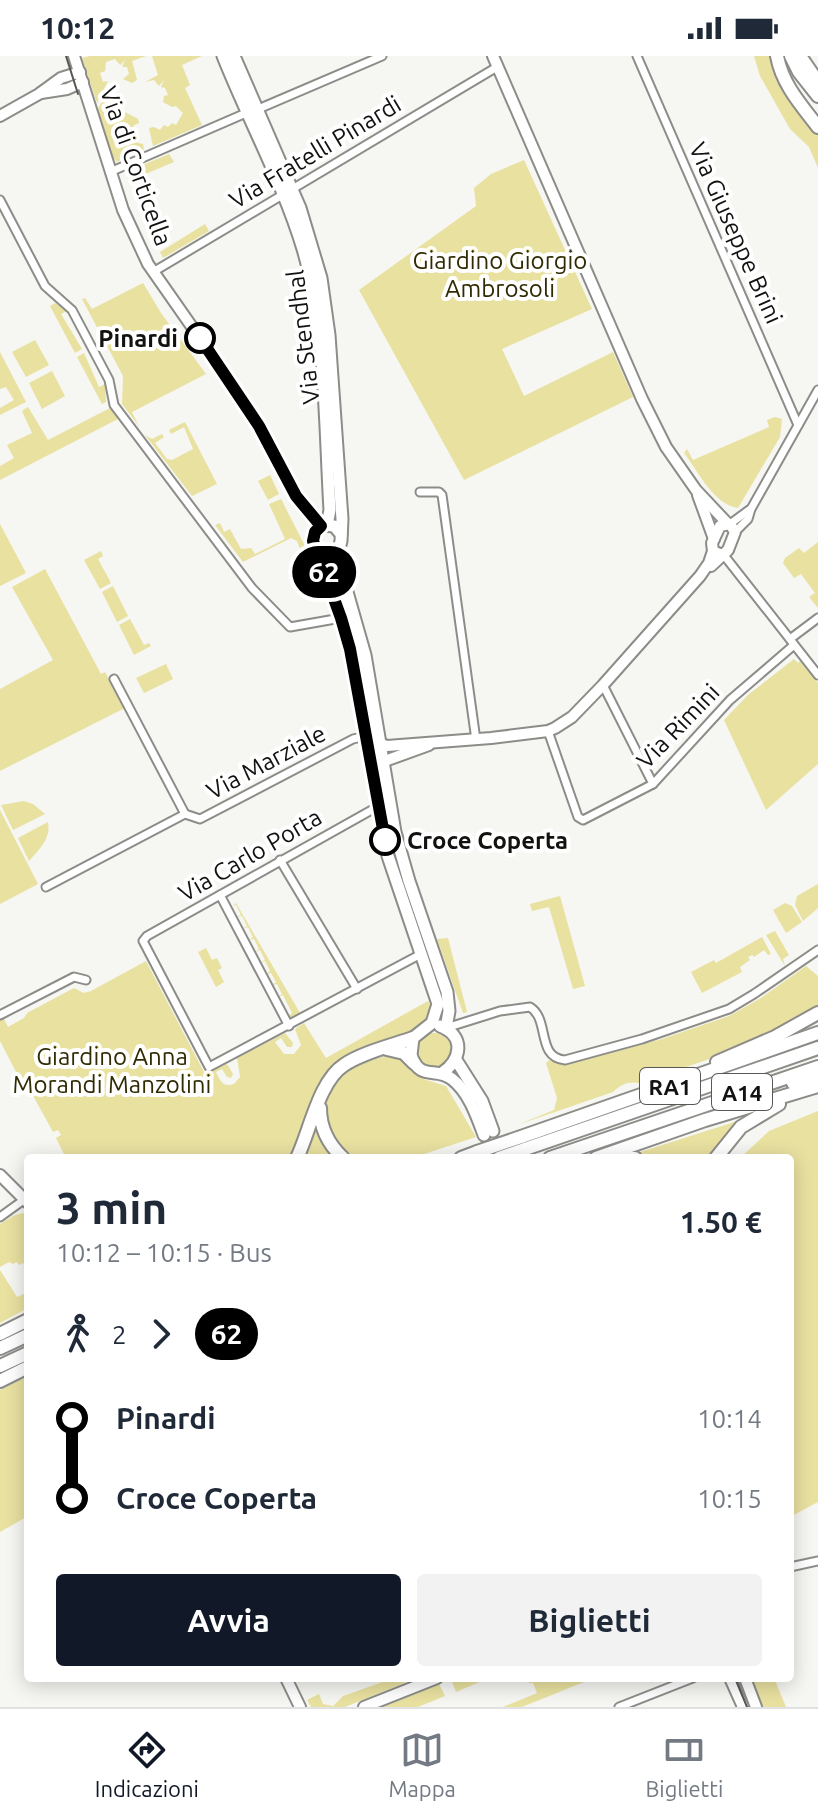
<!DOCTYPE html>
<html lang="it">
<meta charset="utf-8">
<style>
body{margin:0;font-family:Ubuntu,sans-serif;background:#f2f2f3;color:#1f2937;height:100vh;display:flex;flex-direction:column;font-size:30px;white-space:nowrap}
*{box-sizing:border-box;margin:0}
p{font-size:26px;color:#747a83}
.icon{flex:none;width:44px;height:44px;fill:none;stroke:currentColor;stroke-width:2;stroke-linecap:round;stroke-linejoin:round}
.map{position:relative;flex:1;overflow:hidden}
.panel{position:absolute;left:24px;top:1098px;width:770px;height:528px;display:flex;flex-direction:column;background:#fff;border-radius:8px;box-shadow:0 4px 20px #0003}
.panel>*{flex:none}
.badge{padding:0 16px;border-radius:26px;font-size:28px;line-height:52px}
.map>.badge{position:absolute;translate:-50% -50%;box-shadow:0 0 0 4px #fff}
.legs{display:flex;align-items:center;gap:12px;height:88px;padding:0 32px;font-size:26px}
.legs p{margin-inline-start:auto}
.head{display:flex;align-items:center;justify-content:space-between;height:136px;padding:0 32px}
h1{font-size:44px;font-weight:700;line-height:60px}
.action{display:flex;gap:16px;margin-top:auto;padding:16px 32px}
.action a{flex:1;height:92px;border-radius:8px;background:#111827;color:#fff;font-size:32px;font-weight:700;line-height:92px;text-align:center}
.action a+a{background:#f2f2f3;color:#1f2937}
ul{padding:0 32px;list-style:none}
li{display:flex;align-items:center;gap:28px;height:80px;font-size:30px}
li i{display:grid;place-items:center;width:12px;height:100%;margin:0 10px;background:currentColor}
li i::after{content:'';width:20px;height:20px;margin:-10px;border:6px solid;border-radius:50%;background:#fff}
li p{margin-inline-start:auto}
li:first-child i{background:linear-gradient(#0000 50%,currentColor 0)}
li:last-child i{background:linear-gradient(currentColor 50%,#0000 0)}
.status{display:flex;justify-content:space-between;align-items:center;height:56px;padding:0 40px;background:#fff;direction:ltr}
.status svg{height:22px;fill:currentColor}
.menu{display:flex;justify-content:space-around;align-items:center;height:112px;border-top:2px solid #e0e1e3;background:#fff;font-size:22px;color:#747a83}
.menu a{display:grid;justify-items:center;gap:4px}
.menu .current{color:#111827}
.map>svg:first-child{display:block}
</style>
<div class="status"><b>10:12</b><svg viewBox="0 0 49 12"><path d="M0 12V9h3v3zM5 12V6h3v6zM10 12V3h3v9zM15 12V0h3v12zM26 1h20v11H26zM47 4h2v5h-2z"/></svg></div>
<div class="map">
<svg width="818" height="1651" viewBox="0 0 818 1651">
<rect width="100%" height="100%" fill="#f6f6f2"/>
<!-- green -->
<g fill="#e9e1a0">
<path d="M90,0h56l-14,5 5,19 -5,3 -9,-4 6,-5 -2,-7h-5l3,-7 -5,5 -5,-6 -9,3 -1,9 -5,2 3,9 5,-1 -11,22 -15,-45z"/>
<path d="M152,0h50l-20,9 8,20 -5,3 17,37 -49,21 -4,-18 5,-1 6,3 4,-5 4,2 4,-4 4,2 7,-12 -7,-7 -4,1 -9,-5 1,-6 4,-1 -3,-7 -4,-1 3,-7 -5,6 -5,-6 -9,2 13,-7z"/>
<path d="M754,0h16l12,32 36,46v34l-9,-21 -19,-18 -30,-53z"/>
<path d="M113,28l3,5 -6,4 9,12 5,-2 -3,7 17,9 1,4 -5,2 4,18 5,1 1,6 -27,12 -4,-4 -16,-48z"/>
<path d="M169,98l5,8 -45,19 -3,-9z"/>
<path d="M524,104l68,149 -90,40 22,47 89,-44 20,45 -169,83 -105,-190 117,-84 -2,-18 17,-14z"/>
<path d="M205,168l4,7 -46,27 -3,-6z"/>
<path d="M143,227l18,30 45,61 -74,38 7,14 -17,-22 1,-28 -41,-77 3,-1 7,11z"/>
<path d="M55,247l12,8 -6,3 21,35 -7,4 -25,-47z"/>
<path d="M35,284l14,25 -23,12 -14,-25z"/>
<path d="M0,296l26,50 -26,13v-7l14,-8 -8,-13 -6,2z"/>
<path d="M84,297l15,34 6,-3 1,18 -4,2 -25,-47z"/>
<path d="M52,315l13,25 -23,13 -13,-26z"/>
<path d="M28,351l20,33 62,-32 8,11 -118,61v-14l14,-8 -7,-13 25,-12 -10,-22z"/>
<path d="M775,361l7,2 -2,18 -42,71c-24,-3 -40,-37 -54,-55l3,-4 6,11 76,-33 -2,-7z"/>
<path d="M185,366l32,62 -25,12 -47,-61 7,4 10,-5 2,3 -9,6 12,16 5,1 21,-11 -9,-22 -13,7 -2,-4z"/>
<path d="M270,419l9,19 -11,6 -10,-19z"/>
<path d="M281,443l24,47 -5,3 -3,-8 -6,-3 -48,24 -28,-37 5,-2 4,9 6,-3 11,20 10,-1 4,6 30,-15 -16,-35z"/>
<path d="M0,468l26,49 -26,13z"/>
<path d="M818,486v66l-9,-11 6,-4 -14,-19 -7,4 -11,-15 2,-5 14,-10 5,5z"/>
<path d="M101,495l2,5 -5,3 13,24 -11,6 -16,-29z"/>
<path d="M45,513l56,105 4,-2 20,36 -125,63v-82l53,-29 -41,-73z"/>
<path d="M113,530l15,30 -11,6 -15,-30z"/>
<path d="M130,563l14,26 5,-2 2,3 -17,9 -15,-30z"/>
<path d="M794,603l4,4 2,-2 18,22v81l-52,46 -42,-90 24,-25z"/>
<path d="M166,608l7,15 -29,14 -8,-15z"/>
<path d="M24,745l9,3 12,10 -32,16 -12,-25z"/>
<path d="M0,754l38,74 -38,20z"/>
<path d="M48,766c3,16 -8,27 -19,39l-11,-23z"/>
<path d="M818,828v24l-15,13 -8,-16 2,-9z"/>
<path d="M560,840l25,90 -12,3 -24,-82 -17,4 -2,-7z"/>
<path d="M236,847l64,110 -7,7 -5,-3 4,-4 -9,-18 -5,2 4,-3 -5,-10 -5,1 4,-3 -5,-9 -4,1 3,-3 -5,-10 -5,2 5,-3 -5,-10 -5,2 4,-3 -5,-10 -5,1 4,-3 -5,-10 -5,2 4,-3 -5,-10 -5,1 4,-2 -5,-10 -3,1z"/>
<path d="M785,847l7,3 10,16 -16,11 -13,-23z"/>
<path d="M775,875l14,24 -6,4 2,7 -19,-31z"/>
<path d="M762,881l9,17 -3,1 -4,-5 -10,7 -2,-2 -4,2 2,3 -10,7 2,5 -40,21 -11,-21 23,-12 2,3z"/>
<path d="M448,882l19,74 -4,1 -26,-74z"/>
<path d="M206,892l6,12 5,-2 5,10 -4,2 6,12 -8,5 -18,-35z"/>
<path d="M146,905l59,113 22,-10 6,10 -2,4 -4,-1 -5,-8 -6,3c4,8 7,16 18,12l6,-7 -3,-19 48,-25 8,10 -1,4h-5l-6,-9 -6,4 9,12h10l7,-9 -6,-16 9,-6 22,35 102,-57 4,8c-10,26 -59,38 -85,48l-56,101h-225l-10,-20 5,-3 -3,-5 -5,2 -22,-40 -4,1 -27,-52v-22l3,-2 5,10 16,-9 3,-5 47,-25 10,5 7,-2z"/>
<path d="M806,910l12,10v32l-94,46 -85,29c-10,-2 -18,1 -26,9l-96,33 37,-15 3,-12 -11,-35 3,-3 17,5 96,-26 67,-23 32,-18z"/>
<circle cx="434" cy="994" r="17"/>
<path d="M389,999l17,4 17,20 23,7 30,51 -64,21h-60l-10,-7 -12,-18 -5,-20 2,-15 5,-12 18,-19z"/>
<path d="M818,1055v391l-28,15v-359h-50l29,-27z"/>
<path d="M747,1062l-35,40h-65l-13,-4z"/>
<path d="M316,1067l21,35h-36z"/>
<path d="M24,1157l4,3v39l-3,6 3,10 -5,-8 -4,2 -2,-3 -4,2 -4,-2 -9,5v-43l15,-9z"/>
<path d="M0,1214l17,27 11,-5v16l-28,15z"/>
<path d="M28,1320v140l-28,16v-142z"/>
<path d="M394,1622h9l2,5 -60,24h-34l-4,-7 12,-6 4,10 10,2 10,-10z"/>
<path d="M455,1622h34l-33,14 -5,-13z"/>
<path d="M527,1622h34l2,4 11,-4h20l-72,29h-19l34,-14 -4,-10h-4z"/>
<path d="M751,1622h23l12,29h-23z"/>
<path d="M439,1628l6,12 -27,11h-35z"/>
</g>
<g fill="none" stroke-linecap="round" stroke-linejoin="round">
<!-- primary-tunnel -->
<path stroke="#d4d4d0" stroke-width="11" stroke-dasharray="11 5.5" stroke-linecap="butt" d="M484,1079l8,23"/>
<!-- street casing -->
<g stroke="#8c8c89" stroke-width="11">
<g id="street">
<path d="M637,0l161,369"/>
<path d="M256,54l126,-54"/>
<path d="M110,116l136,-59"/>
<path d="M0,144l45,86 27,24 37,70 5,25 138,183 38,39 51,-9"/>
<path d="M153,216l344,-205"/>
<path d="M420,436h19l3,3 34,245"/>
<path d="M730,468l19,-14"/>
<path d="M735,476l13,-13 3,-10 67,-119"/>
<path d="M723,498l95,121"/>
<path d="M790,583l28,-21"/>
<path d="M114,623l71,135 15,5 153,-80 13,-3"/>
<path d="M603,629l50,99"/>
<path d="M548,675l30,86 5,3 70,-36 77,-84 64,-55"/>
<path d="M377,751l-230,129 -4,5 66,126 212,-113"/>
<path d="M280,804l77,129"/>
<path d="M46,831l139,-73"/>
<path d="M220,839l69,131"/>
<path d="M0,959l74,-38 12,3"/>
<path d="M446,972l54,-17 30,-4c20,12 6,51 35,53l77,-21 87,-30 25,-15 64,-44"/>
<path d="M0,1161l25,-18"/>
<path d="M790,1511l28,-6"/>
<path d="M619,1651l74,-29"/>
</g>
</g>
<!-- secondary casing -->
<g stroke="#8c8c89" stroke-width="14">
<g id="secondary">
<path d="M74,0l49,154 25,54 100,143 48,89 25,30"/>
<path d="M493,0l149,343 24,48 30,43 32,34"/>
<path d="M41,37l26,-4 16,-7"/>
<path d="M0,60l39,-22 22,-16 19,-6"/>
<path d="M698,439l16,44"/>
<path d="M711,510l17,-16 7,-18 -5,-8 -10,2 -8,17 1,8 9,4"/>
<path d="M381,688l6,2 104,-8 57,-7 7,-3 17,-11 31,-32 97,-109 9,-13 4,-12"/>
<path d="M382,706l47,-17"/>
<path d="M0,1119l28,28"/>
<path d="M286,1622l14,29"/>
<path d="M730,1622l13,29"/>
<path d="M745,1622l11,29"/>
<path d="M364,1651l73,-29"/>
</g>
</g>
<!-- primary casing -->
<g stroke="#8c8c89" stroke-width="15">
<g id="primary">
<path d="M223,0c25,63 61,129 80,193 23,78 22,179 27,261l-3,15"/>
<path d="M234,0l66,152 21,70 8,57 13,184 -1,22 -4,16 28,98 30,177 14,49 38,111 2,19 -3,17"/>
<path d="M341,478l-7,-8 -11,-1 -8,7 -2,9 28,77 9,31 38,207 50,148 -6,19 -19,15 -2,17c9,27 25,11 41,24 17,13 25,37 32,56"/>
<path d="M440,970c26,10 21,34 2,47"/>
<path d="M456,1004l26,41 11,30"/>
</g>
</g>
<!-- highway casing -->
<g stroke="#8c8c89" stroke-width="16">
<g id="highway">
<path d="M777,0c5,28 24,49 41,71"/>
<path d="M791,0l8,16 19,24"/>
<path d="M800,0l18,26"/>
<path d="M387,993l17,4 10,10"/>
<path d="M717,1006l58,-25 43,-24"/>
<path d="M793,1027l25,-7"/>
<path d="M320,1052c0,20 8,36 23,50"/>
<path d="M521,1081l297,-104"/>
<path d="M525,1093l293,-101"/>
<path d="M297,1102c13,-27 22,-77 47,-93 17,-12 49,-20 69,-27"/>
<path d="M461,1102l16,-6"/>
<path d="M550,1102l268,-91"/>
<path d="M596,1102l109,-38 113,-34"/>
<path d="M617,1102h18"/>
<path d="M716,1102l25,-31 38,-23"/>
<path d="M0,1278l28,-14"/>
<path d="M0,1292l28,-13"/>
<path d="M0,1310l28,-13"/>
<path d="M0,1325l28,-14"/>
</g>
</g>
<!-- street -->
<use href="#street" stroke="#fff" stroke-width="7"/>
<!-- secondary -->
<use href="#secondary" stroke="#fff" stroke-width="10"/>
<!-- primary -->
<use href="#primary" stroke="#fff" stroke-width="11"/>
<!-- highway -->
<use href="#highway" stroke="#fff" stroke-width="12"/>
<!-- tram -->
<g stroke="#575755" stroke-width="2">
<path d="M66,0l12,38"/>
<path d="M735,1622l12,29"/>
</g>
<!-- highway-bridge casing -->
<g stroke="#8c8c89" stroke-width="16" stroke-linecap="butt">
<g id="highway-bridge">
<path d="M477,1096l44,-15"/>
<path d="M499,1102l26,-9"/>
</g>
</g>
<!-- highway-bridge -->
<use href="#highway-bridge" stroke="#fff" stroke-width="12"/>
</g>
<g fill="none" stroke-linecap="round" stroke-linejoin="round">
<!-- line-1 casing -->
<g stroke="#fff" stroke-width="18">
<path id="line-1" d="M200,282l59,88 37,70 25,30 -6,6 -2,9 28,77 9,31 35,191"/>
</g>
<!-- line-1 -->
<use href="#line-1" stroke="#000" stroke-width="12"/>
</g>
<!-- markers -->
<g fill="#fff" stroke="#000" stroke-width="4">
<circle cx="200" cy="282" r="14"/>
<circle cx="385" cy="784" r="14"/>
</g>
<g text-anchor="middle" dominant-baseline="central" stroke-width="8" stroke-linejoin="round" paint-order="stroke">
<!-- shield labels -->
<g fill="#fff" stroke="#595958" stroke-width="2">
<rect x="640" y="1012" width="60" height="36" rx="6"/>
<rect x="712" y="1018" width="60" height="36" rx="6"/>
</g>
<g font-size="22" font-weight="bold" fill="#121211">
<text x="670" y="1030">RA1</text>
<text x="742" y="1036">A14</text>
</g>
<!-- street labels -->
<g font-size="24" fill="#121211" stroke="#fff">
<text transform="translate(315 96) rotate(-31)">Via Fratelli Pinardi</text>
<text transform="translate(136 110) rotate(70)">Via di Corticella</text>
<text transform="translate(736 177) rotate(66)">Via Giuseppe Brini</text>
<text transform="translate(303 281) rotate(-97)">Via Stendhal</text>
<text transform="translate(678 670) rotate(-46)">Via Rimini</text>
<text transform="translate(266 706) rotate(-28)">Via Marziale</text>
<text transform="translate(250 799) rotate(-30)">Via Carlo Porta</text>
</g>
<!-- park labels -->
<g font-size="24" fill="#302b03" stroke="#fff">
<text x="500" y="204">Giardino Giorgio<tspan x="500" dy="28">Ambrosoli</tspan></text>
<text x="112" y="1000">Giardino Anna<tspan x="112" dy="28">Morandi Manzolini</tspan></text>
</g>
<!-- stop labels -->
<g font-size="24" font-weight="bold" fill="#121211" stroke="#fff" text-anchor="end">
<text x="178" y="282">Pinardi</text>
<text x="407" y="784" text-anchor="start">Croce Coperta</text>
</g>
</g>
</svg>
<b class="badge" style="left:324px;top:516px;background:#000;color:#fff">62</b>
<section class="panel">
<div class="head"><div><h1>3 min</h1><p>10:12 – 10:15 · Bus</p></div><b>1.50 €</b></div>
<div class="legs"><svg class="icon" aria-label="walk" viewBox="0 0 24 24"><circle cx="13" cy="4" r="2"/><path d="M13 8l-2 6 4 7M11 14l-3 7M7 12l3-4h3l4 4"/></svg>2<svg class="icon" aria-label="forward" viewBox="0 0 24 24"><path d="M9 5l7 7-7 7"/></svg><b class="badge" style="background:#000;color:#fff">62</b></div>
<ul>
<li><i style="color:#000"></i><b>Pinardi</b><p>10:14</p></li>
<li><i style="color:#000"></i><b>Croce Coperta</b><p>10:15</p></li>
</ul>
<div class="action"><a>Avvia</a><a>Biglietti</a></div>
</section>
</div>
<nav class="menu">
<a class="current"><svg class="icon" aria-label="directions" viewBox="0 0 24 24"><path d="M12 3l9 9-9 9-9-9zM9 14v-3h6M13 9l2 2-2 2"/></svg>Indicazioni</a>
<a><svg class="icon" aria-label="map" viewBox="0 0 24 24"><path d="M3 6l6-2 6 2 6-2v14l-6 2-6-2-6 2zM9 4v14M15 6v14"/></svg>Mappa</a>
<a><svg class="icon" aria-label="tickets" viewBox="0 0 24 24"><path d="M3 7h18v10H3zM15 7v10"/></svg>Biglietti</a>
</nav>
